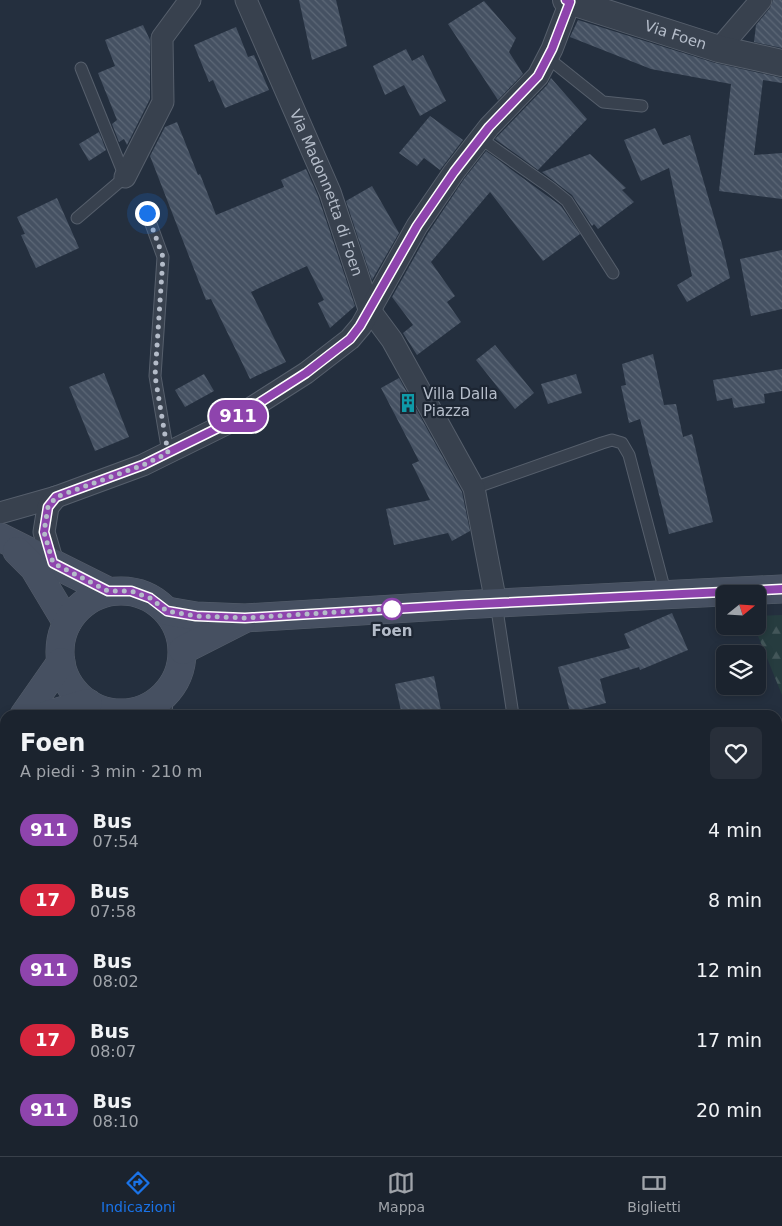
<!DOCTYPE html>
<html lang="it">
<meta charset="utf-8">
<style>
body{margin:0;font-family:"DejaVu Sans",sans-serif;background:#282f3a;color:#f1f3f6;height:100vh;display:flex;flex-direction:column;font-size:19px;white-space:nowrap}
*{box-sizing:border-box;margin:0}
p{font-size:16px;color:#a0a4aa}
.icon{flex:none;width:28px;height:28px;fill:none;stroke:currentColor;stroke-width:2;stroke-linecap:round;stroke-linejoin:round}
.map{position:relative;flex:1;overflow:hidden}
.details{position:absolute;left:0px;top:710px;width:782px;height:446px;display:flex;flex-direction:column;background:#1b232e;border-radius:15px 15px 0 0;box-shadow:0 2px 8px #0003,0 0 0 1px #39404a}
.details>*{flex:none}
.badge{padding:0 10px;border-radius:16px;font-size:18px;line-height:32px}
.needle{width:32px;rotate:72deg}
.fabs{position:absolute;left:716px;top:585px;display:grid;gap:10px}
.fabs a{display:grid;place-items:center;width:50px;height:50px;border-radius:8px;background:#1b232e;box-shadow:0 2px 8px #0003,0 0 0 1px #39404a;font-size:25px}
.you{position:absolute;width:25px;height:25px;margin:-12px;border:4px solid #fff;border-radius:50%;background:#1a73e8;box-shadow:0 0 0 8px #1a73e833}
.map>.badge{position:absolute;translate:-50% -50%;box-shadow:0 0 0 2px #fff}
.round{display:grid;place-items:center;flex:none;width:52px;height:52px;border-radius:8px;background:#282f3a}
.overview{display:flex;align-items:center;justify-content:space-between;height:85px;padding:0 20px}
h1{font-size:24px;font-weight:700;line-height:38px}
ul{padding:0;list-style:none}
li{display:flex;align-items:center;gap:15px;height:70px;padding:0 20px}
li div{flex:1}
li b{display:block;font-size:19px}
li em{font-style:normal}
li .badge{min-width:55px;font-weight:700;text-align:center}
.dock{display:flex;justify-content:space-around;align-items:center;height:70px;border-top:1px solid #39404a;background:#1b232e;font-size:14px;color:#a0a4aa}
.dock a{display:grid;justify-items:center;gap:2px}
.dock .current{color:#1a73e8}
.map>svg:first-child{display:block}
</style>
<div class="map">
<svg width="782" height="1156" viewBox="0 0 782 1156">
<defs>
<pattern id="forest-firs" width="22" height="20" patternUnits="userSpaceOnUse" patternTransform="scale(1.25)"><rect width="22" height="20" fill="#263c3f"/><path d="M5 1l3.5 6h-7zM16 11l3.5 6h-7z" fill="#435659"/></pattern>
<pattern id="building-back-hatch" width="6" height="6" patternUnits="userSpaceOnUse" patternTransform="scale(1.25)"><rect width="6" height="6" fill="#455162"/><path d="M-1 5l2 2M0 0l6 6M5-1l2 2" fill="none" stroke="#5d6877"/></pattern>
</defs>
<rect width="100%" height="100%" fill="#242f3e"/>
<!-- forest -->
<path fill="url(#forest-firs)" d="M782,615v80l-28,-69h4v-10z"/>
<!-- building -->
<g fill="url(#building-back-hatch)">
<path d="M299,0h37l11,46 -35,14z"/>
<path d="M773,0h9v48l-28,-6 2,-17 14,-17z"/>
<path d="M484,1l32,37 -7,14 14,22 -25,26 -50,-76z"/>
<path d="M578,20l137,43 67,15v5l-19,-3 -9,75 28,-2v46l-63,-8 12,-107 -80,-15 -81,-32z"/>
<path d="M143,25l7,15v59l-23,46 -3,-6 -5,3 -7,-18 5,-4 -19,-47 17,-7 -10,-26z"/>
<path d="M236,27l12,30 6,-2 15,35 -44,18 -12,-28 -4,2 -15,-37z"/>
<path d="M406,49l6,12 11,-6 23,46 -26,15 -16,-31 -19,10 -12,-29z"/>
<path d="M551,78l36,41 -49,51 -43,-31 52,-54z"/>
<path d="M430,116l33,24 -23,30 -16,-12 -7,8 -18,-13z"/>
<path d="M177,122l21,53 2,-1 16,41 68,-28 -3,-7 25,-11 12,27 37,110 -25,22 -12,-25 6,-3 -17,-34 -56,26 35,70 -36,17 -39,-80 -5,1 -56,-144 15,-29z"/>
<path d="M655,128l8,17 27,-10 32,109 8,34 -43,24 -10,-17 15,-9 -23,-108 -28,13 -17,-41z"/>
<path d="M99,132l7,18 -17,11 -10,-17z"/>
<path d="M486,151l75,55 19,28 -37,27 -53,-69 -59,70 24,34 -8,6 14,20 -44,33 -14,-22 10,-8 -21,-28 36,-64 36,-54z"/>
<path d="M590,154l36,34 -4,2 12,12 -36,27 -4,-5 -2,2 -20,-31 -30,-23z"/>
<path d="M372,186l27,47 -27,47 -26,-79z"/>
<path d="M57,198l22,50 -43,20 -15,-33 4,-1 -8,-17z"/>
<path d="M782,250v59l-31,7 -11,-57z"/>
<path d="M495,345l39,48 -19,16 -39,-49z"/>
<path d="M653,354l11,51 12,-1 7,33 9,-3 21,88 -44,12 -29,-115 -11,4 -8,-37 5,-1 -4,-21z"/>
<path d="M782,369v22l-18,3 1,9 -31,5 -2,-10 -15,3 -4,-21z"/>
<path d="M104,373l25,64 -34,14 -26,-64z"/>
<path d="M204,374l10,17 -29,16 -10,-17z"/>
<path d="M576,374l6,19 -34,11 -7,-20z"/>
<path d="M399,378l63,114 8,39 -18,10 -4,-8 -54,12 -8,-36 44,-9 -18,-36 7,-3 -38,-73z"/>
<path d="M672,613l16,37 -48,20 -1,-3 -39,12 6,24 -36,9 -12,-45 72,-19 -6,-14z"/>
<path d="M434,676l8,39h-40l-7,-31z"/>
</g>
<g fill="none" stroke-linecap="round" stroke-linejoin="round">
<!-- service casing -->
<g stroke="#565f6c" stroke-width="13">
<g id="service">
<path d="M548,58l55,44 39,4"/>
<path d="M480,138l71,50 16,13 46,72"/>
<path d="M147,213l16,44 -8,119 13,77"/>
<path d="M77,218l48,-41 -44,-109"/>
<path d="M474,488l128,-45 10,-3 10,3 7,12 37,140"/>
<path d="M496,603l17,112"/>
<path d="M778,1101l4,13"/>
</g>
</g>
<!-- minor casing -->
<g stroke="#565f6c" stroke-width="23">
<g id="minor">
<path id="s1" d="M246,0l84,192 39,117 23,31 82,148 22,115"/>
<path d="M719,49l42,-49"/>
<path d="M125,177l38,-75 -1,-64 28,-38"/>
<path d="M0,513l56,-16 87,-32 83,-41 80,-51 44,-34 11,-13 56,-100 37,-54 35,-45 49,-51 14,-27 18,-47"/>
<path d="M53,563l-9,-31 4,-25 8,-10"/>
<path d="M128,713l2,2"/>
<path d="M161,715l1,-17"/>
<path d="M0,1079l5,-5"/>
<path d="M122,1151l6,5"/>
<path d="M452,1151l3,5"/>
<path d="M680,1151l2,5"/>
<path d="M393,1156l6,-5"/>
</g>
</g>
<!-- tertiary casing -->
<g stroke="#565f6c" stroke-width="28">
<g id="tertiary">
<path id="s2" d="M566,0l153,49 63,14"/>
</g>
</g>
<!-- secondary casing -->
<g stroke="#565f6c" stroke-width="29">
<g id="secondary">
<path d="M0,537l108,54"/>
<path d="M17,551l17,17 33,55"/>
<circle cx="121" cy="652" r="61"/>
<path d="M167,611l29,5 49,2 214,-13 323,-16"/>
<path d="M183,650l59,-30"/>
<path d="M24,715l37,-53"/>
<path d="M48,715l40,-12"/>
<path d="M0,740l5,-3"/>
</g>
</g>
<!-- service -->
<use href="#service" stroke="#38414e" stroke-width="11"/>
<!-- minor -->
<use href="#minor" stroke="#38414e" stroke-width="21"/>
<!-- tertiary -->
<use href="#tertiary" stroke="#38414e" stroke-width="26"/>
<!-- secondary -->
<use href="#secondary" stroke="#465061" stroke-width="28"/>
</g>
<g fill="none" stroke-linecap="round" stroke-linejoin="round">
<!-- line casing -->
<g stroke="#fff" stroke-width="11">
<path id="line" d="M566,0l4,2 -18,47 -14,27 -49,51 -35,45 -37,54 -57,100 -10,13 -44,34 -80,51 -83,41 -87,32 -8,10 -4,25 9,31 55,28h23l19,7 17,13 29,5 49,2 214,-13 323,-16"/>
</g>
<!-- line -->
<use href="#line" stroke="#8e44ad" stroke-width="8"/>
<!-- walk -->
<path stroke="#b4bcc9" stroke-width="5" stroke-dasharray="0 9" d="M147,213l16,44 -8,119 13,77 -25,12 -87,32 -8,10 -4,25 9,31 55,28h23l19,7 17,13 29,5 49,2 156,-10 -9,1"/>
</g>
<!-- icons -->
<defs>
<g id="building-bare" transform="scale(1.5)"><path d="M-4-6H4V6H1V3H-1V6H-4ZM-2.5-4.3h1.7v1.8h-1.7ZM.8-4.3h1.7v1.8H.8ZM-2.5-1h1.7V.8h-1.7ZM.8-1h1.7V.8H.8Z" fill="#0f9aa8" stroke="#1d2633" stroke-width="2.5" paint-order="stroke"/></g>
</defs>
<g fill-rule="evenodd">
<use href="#building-bare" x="408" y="403"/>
</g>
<!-- markers -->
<circle fill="#fff" stroke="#8e44ad" stroke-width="2.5" cx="392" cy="609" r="10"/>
<g text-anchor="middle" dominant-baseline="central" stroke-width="4.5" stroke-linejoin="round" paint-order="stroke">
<!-- street labels -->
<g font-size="15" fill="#b4bcc9" stroke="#1d2633">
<text stroke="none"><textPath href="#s2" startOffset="115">Via Foen</textPath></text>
<text stroke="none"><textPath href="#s1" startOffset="209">Via Madonnetta di Foen</textPath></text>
</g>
<!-- poi labels -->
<g font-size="15" fill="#b4bcc9" stroke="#1d2633" text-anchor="start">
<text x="423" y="394">Villa Dalla<tspan x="423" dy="17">Piazza</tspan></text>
</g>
<!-- stop labels -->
<g font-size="15" font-weight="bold" fill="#b4bcc9" stroke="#1d2633">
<text x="392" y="631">Foen</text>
</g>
</g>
</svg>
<div class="fabs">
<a><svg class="needle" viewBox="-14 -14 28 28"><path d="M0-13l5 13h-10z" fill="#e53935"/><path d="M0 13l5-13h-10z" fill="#a0a4aa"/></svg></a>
<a><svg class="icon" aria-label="layers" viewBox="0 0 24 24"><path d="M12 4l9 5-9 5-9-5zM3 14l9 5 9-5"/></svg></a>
</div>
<div class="you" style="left:147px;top:213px"></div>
<b class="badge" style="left:238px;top:416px;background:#8e44ad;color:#fff">911</b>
<section class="details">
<div class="overview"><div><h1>Foen</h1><p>A piedi · 3 min · 210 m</p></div><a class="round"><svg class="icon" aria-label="heart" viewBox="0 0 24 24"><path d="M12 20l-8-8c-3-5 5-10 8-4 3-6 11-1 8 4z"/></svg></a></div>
<ul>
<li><span class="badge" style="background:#8e44ad;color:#fff">911</span><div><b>Bus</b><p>07:54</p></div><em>4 min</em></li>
<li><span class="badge" style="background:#d7263d;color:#fff">17</span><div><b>Bus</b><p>07:58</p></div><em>8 min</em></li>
<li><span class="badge" style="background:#8e44ad;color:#fff">911</span><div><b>Bus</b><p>08:02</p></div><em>12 min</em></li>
<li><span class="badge" style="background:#d7263d;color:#fff">17</span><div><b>Bus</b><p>08:07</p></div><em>17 min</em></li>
<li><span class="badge" style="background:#8e44ad;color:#fff">911</span><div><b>Bus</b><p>08:10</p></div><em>20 min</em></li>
</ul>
</section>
</div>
<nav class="dock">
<a class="current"><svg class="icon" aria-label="directions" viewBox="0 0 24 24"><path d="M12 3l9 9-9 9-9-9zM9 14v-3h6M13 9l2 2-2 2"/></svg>Indicazioni</a>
<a><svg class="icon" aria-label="map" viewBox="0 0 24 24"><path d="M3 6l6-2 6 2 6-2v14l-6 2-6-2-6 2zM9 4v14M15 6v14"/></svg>Mappa</a>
<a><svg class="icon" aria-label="tickets" viewBox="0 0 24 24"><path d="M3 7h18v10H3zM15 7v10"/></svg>Biglietti</a>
</nav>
